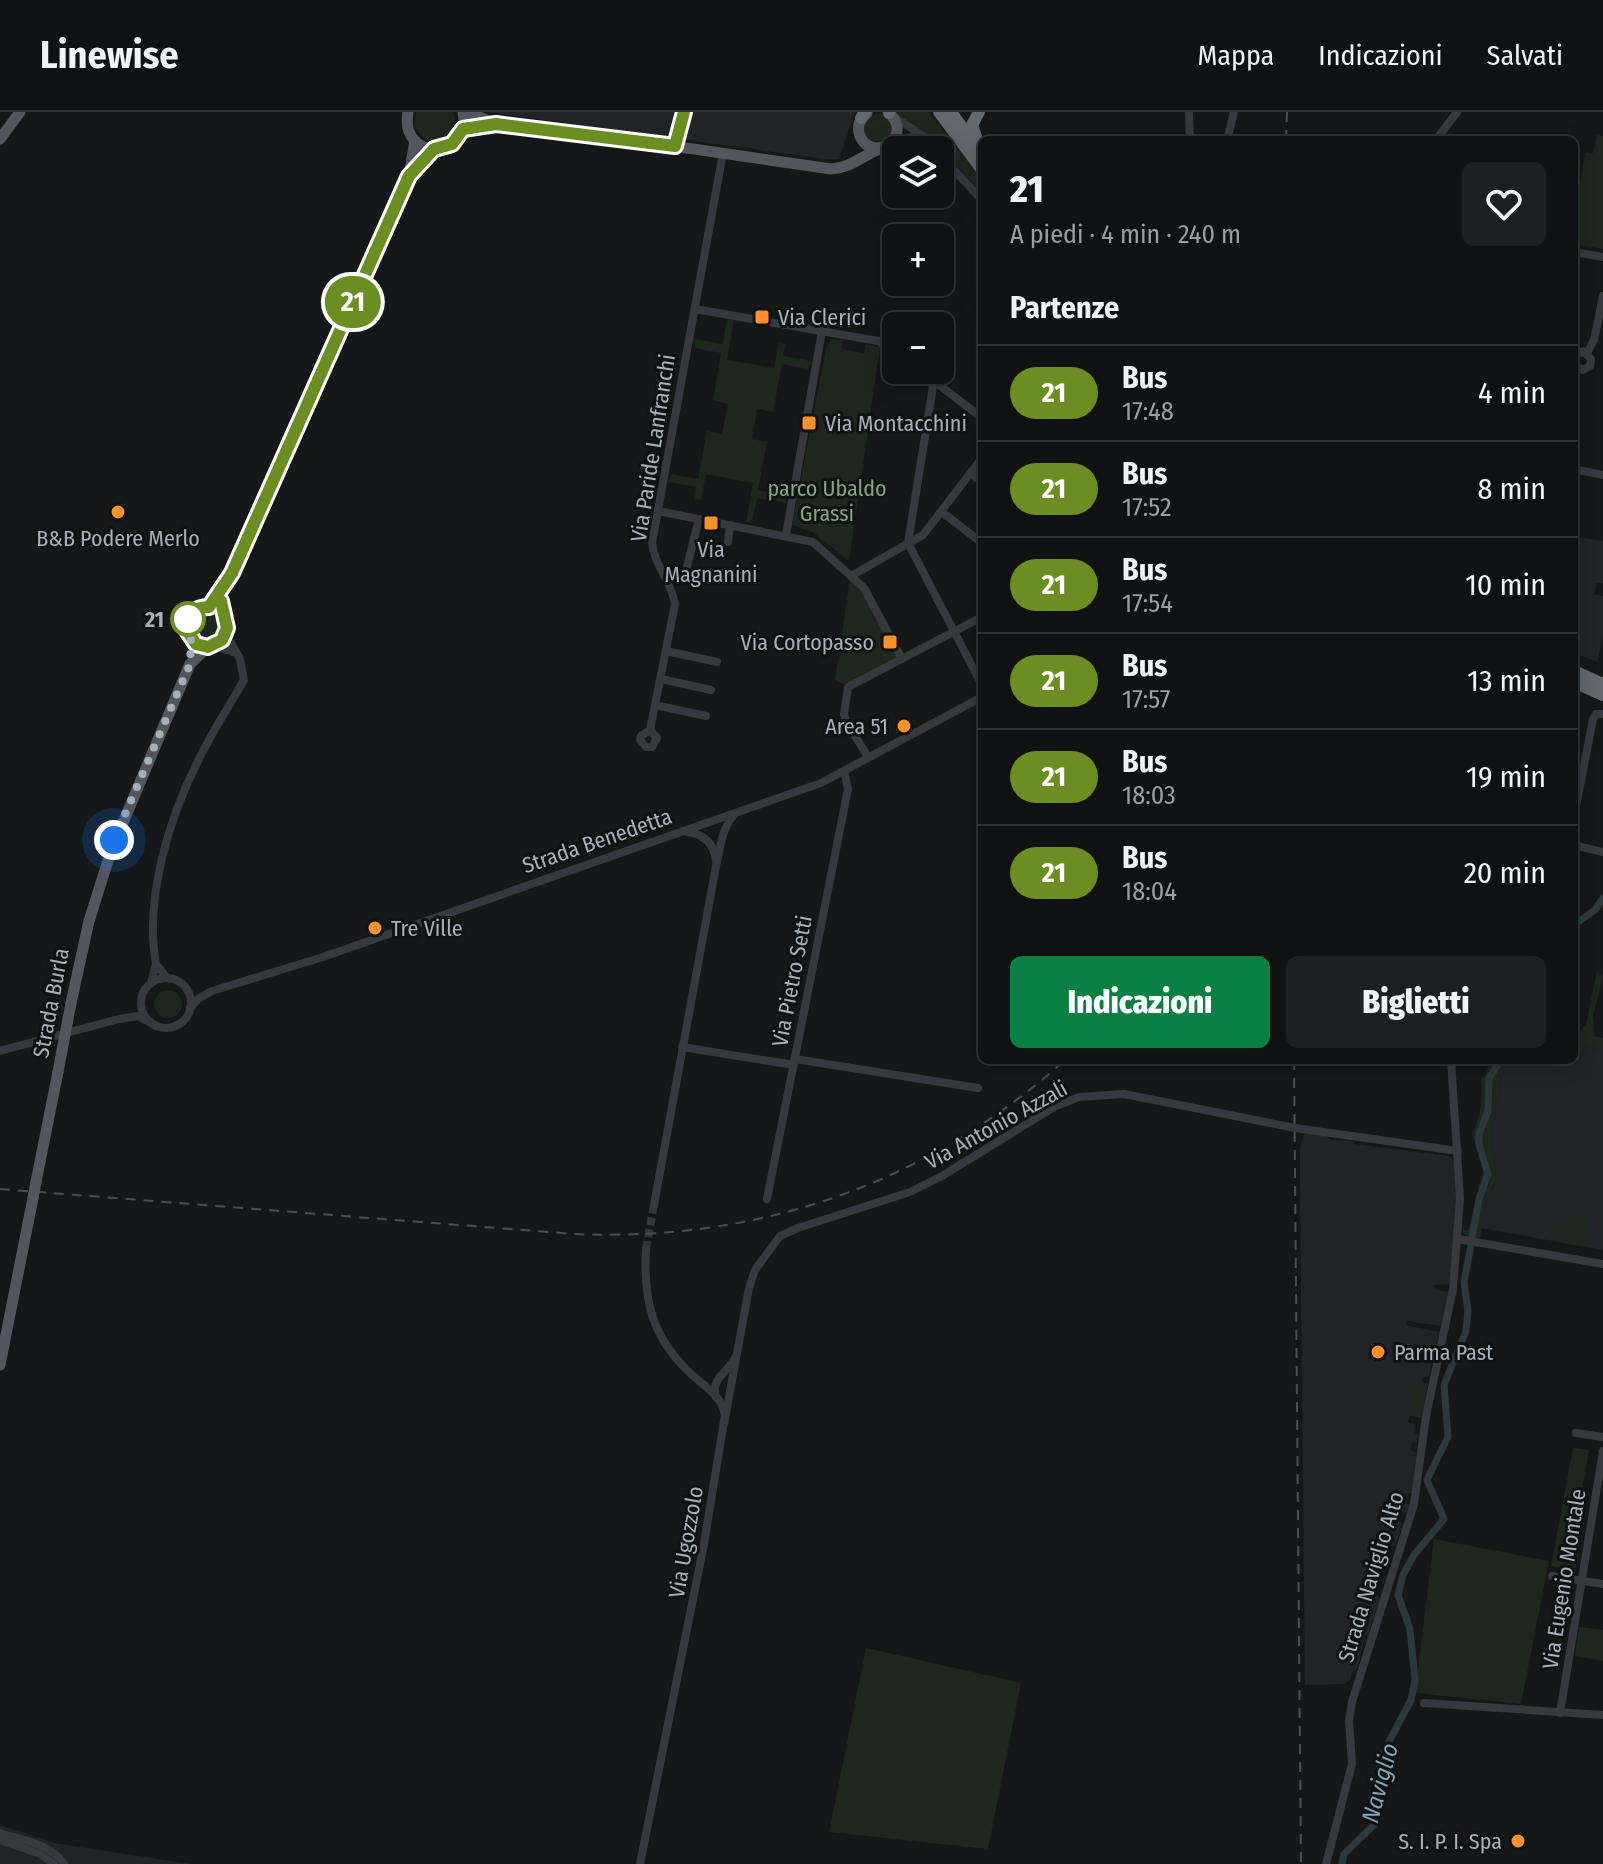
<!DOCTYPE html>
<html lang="it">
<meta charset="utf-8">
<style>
body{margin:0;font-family:"Fira Sans Condensed",sans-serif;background:#1e1f21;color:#f1f3f6;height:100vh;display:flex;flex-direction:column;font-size:30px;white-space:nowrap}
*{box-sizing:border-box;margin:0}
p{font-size:26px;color:#9c9da0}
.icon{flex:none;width:44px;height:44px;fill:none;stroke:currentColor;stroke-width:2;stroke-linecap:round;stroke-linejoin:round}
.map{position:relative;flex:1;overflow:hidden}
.sheet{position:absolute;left:978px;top:24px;width:600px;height:928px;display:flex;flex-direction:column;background:#101113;border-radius:12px;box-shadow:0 4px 20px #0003,0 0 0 2px #303133}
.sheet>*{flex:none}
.badge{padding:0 16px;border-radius:26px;font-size:28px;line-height:52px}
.tools{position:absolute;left:882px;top:24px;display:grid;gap:16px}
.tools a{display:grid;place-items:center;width:72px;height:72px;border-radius:12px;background:#101113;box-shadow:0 4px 20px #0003,0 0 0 2px #303133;font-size:40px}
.you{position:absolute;width:40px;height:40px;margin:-20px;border:6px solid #fff;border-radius:50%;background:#1a73e8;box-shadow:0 0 0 12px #1a73e833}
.map>.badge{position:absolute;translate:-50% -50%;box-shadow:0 0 0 4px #fff}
h2{padding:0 32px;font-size:30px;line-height:72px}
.round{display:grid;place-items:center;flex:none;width:84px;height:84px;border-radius:12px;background:#1e1f21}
.overview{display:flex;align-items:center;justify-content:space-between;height:136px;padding:0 32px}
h1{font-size:38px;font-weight:800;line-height:60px}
.action{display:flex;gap:16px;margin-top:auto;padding:16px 32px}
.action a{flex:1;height:92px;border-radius:12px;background:#0b8043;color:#fff;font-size:32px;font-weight:800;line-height:92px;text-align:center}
.action a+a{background:#1e1f21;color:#f1f3f6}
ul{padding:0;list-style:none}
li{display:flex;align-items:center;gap:24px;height:96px;padding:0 32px;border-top:2px solid #303133}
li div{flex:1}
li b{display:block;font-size:30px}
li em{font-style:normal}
li .badge{min-width:88px;font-weight:700;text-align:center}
header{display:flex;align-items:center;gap:48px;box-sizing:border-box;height:112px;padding:0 40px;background:#101113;border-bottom:2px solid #303133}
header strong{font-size:38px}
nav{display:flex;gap:44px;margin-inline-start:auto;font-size:28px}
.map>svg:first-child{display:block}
</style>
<header>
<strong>Linewise</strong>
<nav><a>Mappa</a><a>Indicazioni</a><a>Salvati</a></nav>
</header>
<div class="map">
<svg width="1603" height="1752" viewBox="0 0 1603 1752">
<rect width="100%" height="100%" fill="#161719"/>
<!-- built -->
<g fill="#222326">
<path d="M486,0h369l-16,47h-15z"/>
<path d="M1574,424l29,5v42h-6l-3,11 9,2v41l-6,25 -23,-9z"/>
<path d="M1574,933l29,5v200l-122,-22 6,-30 8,-14 2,-17 -7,-31 12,-60 4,-10 5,-6h63z"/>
<path d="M1304,1021l21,3 6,4 22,1 1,3 95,12 5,5 3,44 -7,79 -15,1 -1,4 14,3 -7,34 -34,-5 -1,4 33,7 -4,16 -7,-1 -1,5 6,4 -4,20 -6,1 -1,5 6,2 -7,34 -11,-3 -2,7 7,3 -1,7 4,3 -1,7 -5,1 -1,7 5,2v8l-5,33h-3l-2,11 4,1 -4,7 -9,1 -2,7 8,3 -8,23h-8l-2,6 -1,7 3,1 -12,34 5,4 -12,37 -3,1 -7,32 -6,4 -2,8 -6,4 -39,1 -5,-485v-52z"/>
<path d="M0,1713l54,18 137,21h-191z"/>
</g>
<!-- green -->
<g fill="#1e271e">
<path d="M416,0h37c4,12 1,21 -10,28h-17l-12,-14z"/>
<path d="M894,0h35l53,68v13l-53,-56z"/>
<circle cx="878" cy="16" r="14"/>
<path d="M1597,23l6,1v113l-29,-5v-48h4l7,-44 8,1z"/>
<path d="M727,207l7,1 -7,40 47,8 5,-25 6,1 -2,12 29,5 -4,8 -26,-5 -9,48 -16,-3 -5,30 15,3 -9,48 27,5 1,8 -29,-5 -5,25 -6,-1 7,-39 -47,-9 -5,26 -6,-1 1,-12 -28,-5 4,-8 26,5 9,-48 15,3 6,-30 -15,-4 8,-47 -26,-5 -1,-9 29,5z"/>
<path d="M833,227l10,1 -1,9 22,4 2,-9 14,3 -31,214 -36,-29 -21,-7 35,-181z"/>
<path d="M850,468l12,9 36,69 -52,27 -11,-5z"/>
<circle cx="206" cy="515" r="13"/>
<path d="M1597,859l6,5 -10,40 2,20 8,2v12l-29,-5v-14h6l6,-7z"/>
<circle cx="168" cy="892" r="14"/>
<path d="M1479,948h19l-10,14 -3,38 -9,23 9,41 -9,25 -4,31 -4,5 -5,-4v-4l3,2 3,-3 14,-58 -11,-36c9,-17 11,-37 9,-56l3,-1 8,-16z"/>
<path d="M1504,948h7l-9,16 -12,60 7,31v11l-11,23 -6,38 -5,-1 8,-44 6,-10 2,-11 -11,-37 10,-24 1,-32z"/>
<path d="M1569,1101l20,5 -4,29 -33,-6 3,-18 11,2z"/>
<path d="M1415,1269l13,3 -7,34 -14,-4z"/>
<path d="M1573,1336l16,2 -10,56 8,2 -12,63 -24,-5z"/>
<path d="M1434,1427l115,22 -28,143 -106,-11z"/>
<path d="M1579,1515l24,3v31l-28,-5z"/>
<path d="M866,1536l155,35 -33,166 -159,-17z"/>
</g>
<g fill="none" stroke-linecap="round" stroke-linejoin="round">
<!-- canal -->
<g stroke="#2b393d" stroke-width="7">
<path d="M1574,813l21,-15 8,-12"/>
<path d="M1472,1126l7,-39 9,-25 -9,-30v-10l9,-23 1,-33 12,-18"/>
<path d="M1342,1752l2,-10 30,-29 10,-74 27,-51 4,-20 -5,-51 -12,-34 5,-20 11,-20 30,-36 -17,-39 21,-43 -4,-52 22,-54 2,-20 -4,-29 7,-37"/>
</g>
<!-- minor-tunnel -->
<path stroke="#333639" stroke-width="8" stroke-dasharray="8 4" stroke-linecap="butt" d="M646,1137l8,-44"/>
<!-- minor -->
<g stroke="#37393e" stroke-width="8">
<path d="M1189,0l1,28"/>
<path d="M893,4l30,20 12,14"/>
<path d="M1227,28l7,-28"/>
<path d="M1436,28l21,-28"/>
<path d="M892,31l19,-6 16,6"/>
<path d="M675,34l9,-34"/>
<path d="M940,43l42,45"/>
<path d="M1574,140l29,5"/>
<path d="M695,197l183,32 18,11"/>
<path d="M1587,241l7,-13 9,-44"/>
<path d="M1574,244l9,-5 8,8 -1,7 -7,4 -9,-5"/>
<path d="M920,258l62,48"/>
<path d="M934,268l-26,163 74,142"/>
<path d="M1574,357l29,6"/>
<path d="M970,361l12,9"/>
<path d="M658,399l155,31 51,46 38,71"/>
<path d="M942,400l40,31"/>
<path d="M786,423l36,-204"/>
<path d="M728,430l2,-17"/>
<path d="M686,459l13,-52"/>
<path d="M851,464l72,-41 59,-77"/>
<path d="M214,534l19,6"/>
<path d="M666,539l51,11"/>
<path d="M661,567l50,11"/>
<path d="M655,593l51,11"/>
<path d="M650,618l7,8 -5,9h-6l-6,-7 1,-4 9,-6 25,-126c-4,-24 -20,-37 -23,-61l71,-390"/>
<path d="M868,645l-22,-36 -2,-7 4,-27 134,-70"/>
<path d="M1574,705l19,-98 3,-5h7"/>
<path d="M687,720c17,2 27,11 29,29"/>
<path d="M1574,733l29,7"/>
<path d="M156,852c-12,-64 13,-146 42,-203 13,-28 31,-54 46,-81l-4,-21 -14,-25"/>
<circle cx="166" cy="891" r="25"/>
<path d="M151,871l5,-19 11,14"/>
<path d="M190,896l8,-9 14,-8 111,-34 498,-174 161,-86"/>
<path d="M682,935l112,18"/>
<path d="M0,939l119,-32 19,-3 13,7"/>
<path d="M795,947l183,29"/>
<path d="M767,1087l81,-410 -4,-18"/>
<path d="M654,1093l62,-339c4,-16 6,-39 18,-51"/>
<path d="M1458,1127l145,25"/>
<path d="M716,1285c-6,-18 12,-25 19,-39"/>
<path d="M724,1312l25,-136 6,-18 25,-34 18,-8 112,-36 32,-16 112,-69 25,-10 45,-3 171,34 163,23"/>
<path d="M1576,1321l27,4"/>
<path d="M1552,1464l51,8"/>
<path d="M1424,1591l179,12"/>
<path d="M1560,1601l43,-262"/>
<path d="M0,1721c22,7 51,11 64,31"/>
<path d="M0,1728l40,14 14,10"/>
<path d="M640,1752l64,-320 21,-129c-3,-19 -22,-30 -35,-42 -38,-36 -47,-73 -44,-124"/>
<path d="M1326,1752l26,-100 -3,-43 3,-19 62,-198 12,-88 27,-127 7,-91 -9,-138"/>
</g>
<!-- major -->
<g stroke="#53575d" stroke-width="11">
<path d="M408,0c-9,51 65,47 55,0"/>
<path d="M468,0l28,12"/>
<path d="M867,1c-7,6 -11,13 -7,23 12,28 56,1 28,-24"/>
<path d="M463,17l33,-5 87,9 248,36c21,-1 34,-16 54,-22"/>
<path d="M0,27l20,-27"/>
<path d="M409,64l25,-27"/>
<circle cx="207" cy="515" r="20"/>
<path d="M209,495l23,-34 177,-397 6,-35"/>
<path d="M71,891l18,-82 22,-70 79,-187 18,-17"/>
<path d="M36,1070l22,-110"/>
<path d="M0,1253l33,-167"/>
</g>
<!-- highway -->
<g stroke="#63686f" stroke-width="12">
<path d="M889,0v1"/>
<path d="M939,0l43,58"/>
<path d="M951,0l31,43"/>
<path d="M861,6l4,-6"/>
<path d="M978,31l-6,-18 7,-13"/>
<path d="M1574,559l29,13"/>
<path d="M1574,570l29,13"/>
</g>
<!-- rail -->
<g stroke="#4a4e53" stroke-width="2" stroke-dasharray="10 8" stroke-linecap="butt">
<path d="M1286,28l1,-28"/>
<path d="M1294,948l7,804"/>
<path d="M0,1077l574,45c185,8 353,-50 491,-174"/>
</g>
<!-- major-bridge -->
<g stroke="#53575d" stroke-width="11">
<path d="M58,960l13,-69"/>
<path d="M33,1086l3,-16"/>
</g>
</g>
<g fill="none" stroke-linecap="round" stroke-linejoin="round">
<!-- line casing -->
<g stroke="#fff" stroke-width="18">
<path id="line" d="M221,489l6,27 -5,12 -14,7 -12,-3 -10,-15c1,-14 9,-22 23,-22l23,-34 177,-397 25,-27 18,-5 11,-15 33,-5 179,22 9,-34"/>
</g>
<!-- line -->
<use href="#line" stroke="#6b8e23" stroke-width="12"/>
<!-- walk -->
<path stroke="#a7b0b9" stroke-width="8" stroke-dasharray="0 14.4" d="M114,728l76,-176 1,-24 -5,-11 3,-12 -1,2"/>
</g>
<!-- markers -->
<g fill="#fd912a" stroke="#111214" stroke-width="3">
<rect x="754" y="197" width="16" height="16" rx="4"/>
<rect x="801" y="303" width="16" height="16" rx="4"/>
<circle cx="118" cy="400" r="8"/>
<rect x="703" y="403" width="16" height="16" rx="4"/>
<rect x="882" y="522" width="16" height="16" rx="4"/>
<circle cx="904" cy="614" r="8"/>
<circle cx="375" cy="816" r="8"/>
<circle cx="1378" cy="1240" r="8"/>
<circle cx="1518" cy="1729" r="8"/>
</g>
<circle fill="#fff" stroke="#6b8e23" stroke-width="4" cx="188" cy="507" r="16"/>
<g text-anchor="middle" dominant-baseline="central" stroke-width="6" stroke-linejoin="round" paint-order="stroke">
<!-- poi labels -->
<g font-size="22" fill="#a7b0b9" stroke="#111214" text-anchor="start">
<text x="778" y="205">Via Clerici</text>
<text x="825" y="311">Via Montacchini</text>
<text x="118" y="426" text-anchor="middle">B&amp;B Podere Merlo</text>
<text x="711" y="437" text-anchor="middle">Via<tspan x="711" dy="25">Magnanini</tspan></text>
<text x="874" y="530" text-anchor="end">Via Cortopasso</text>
<text x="888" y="614" text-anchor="end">Area 51</text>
<text x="391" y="816">Tre Ville</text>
<text x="1394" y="1240">Parma Past</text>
<text x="1502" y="1729" text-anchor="end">S. I. P. I. Spa</text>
</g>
<!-- street labels -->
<g font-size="22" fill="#a7b0b9" stroke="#111214">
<text transform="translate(653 336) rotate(-81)">Via Paride Lanfranchi</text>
<text transform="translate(597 729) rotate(-19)">Strada Benedetta</text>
<text transform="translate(792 869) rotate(-79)">Via Pietro Setti</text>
<text transform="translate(51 891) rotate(-79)">Strada Burla</text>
<text transform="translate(996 1013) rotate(-29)">Via Antonio Azzali</text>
<text transform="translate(686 1430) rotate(-80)">Via Ugozzolo</text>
<text transform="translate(1371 1465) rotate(-73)">Strada Naviglio Alto</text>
<text transform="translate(1564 1467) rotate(-81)">Via Eugenio Montale</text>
</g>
<!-- park labels -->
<g font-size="22" fill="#82a57d" stroke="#111214">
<text x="827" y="376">parco Ubaldo<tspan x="827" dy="25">Grassi</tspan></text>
</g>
<!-- stop labels -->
<g font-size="22" font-weight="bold" fill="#a7b0b9" stroke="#111214" text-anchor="end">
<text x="164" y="507">21</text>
</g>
<!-- water labels -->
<g font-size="24" font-style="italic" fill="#7ca6b6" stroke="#111214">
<text transform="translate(1380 1671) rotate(-75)">Naviglio</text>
</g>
</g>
</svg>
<div class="tools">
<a><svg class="icon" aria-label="layers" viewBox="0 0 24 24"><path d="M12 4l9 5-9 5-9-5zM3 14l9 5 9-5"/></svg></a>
<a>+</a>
<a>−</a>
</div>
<div class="you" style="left:114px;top:728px"></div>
<b class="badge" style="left:353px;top:190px;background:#6b8e23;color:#fff">21</b>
<section class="sheet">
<div class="overview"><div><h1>21</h1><p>A piedi · 4 min · 240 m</p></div><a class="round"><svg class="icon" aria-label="heart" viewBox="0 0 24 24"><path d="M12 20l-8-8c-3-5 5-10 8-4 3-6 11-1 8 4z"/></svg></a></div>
<h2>Partenze</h2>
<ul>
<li><span class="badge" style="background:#6b8e23;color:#fff">21</span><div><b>Bus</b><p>17:48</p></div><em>4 min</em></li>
<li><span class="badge" style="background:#6b8e23;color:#fff">21</span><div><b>Bus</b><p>17:52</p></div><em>8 min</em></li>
<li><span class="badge" style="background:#6b8e23;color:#fff">21</span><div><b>Bus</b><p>17:54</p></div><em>10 min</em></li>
<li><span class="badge" style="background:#6b8e23;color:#fff">21</span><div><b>Bus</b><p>17:57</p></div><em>13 min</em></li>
<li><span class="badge" style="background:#6b8e23;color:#fff">21</span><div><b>Bus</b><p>18:03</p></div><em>19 min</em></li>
<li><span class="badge" style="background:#6b8e23;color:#fff">21</span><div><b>Bus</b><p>18:04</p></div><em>20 min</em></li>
</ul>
<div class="action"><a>Indicazioni</a><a>Biglietti</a></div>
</section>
</div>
